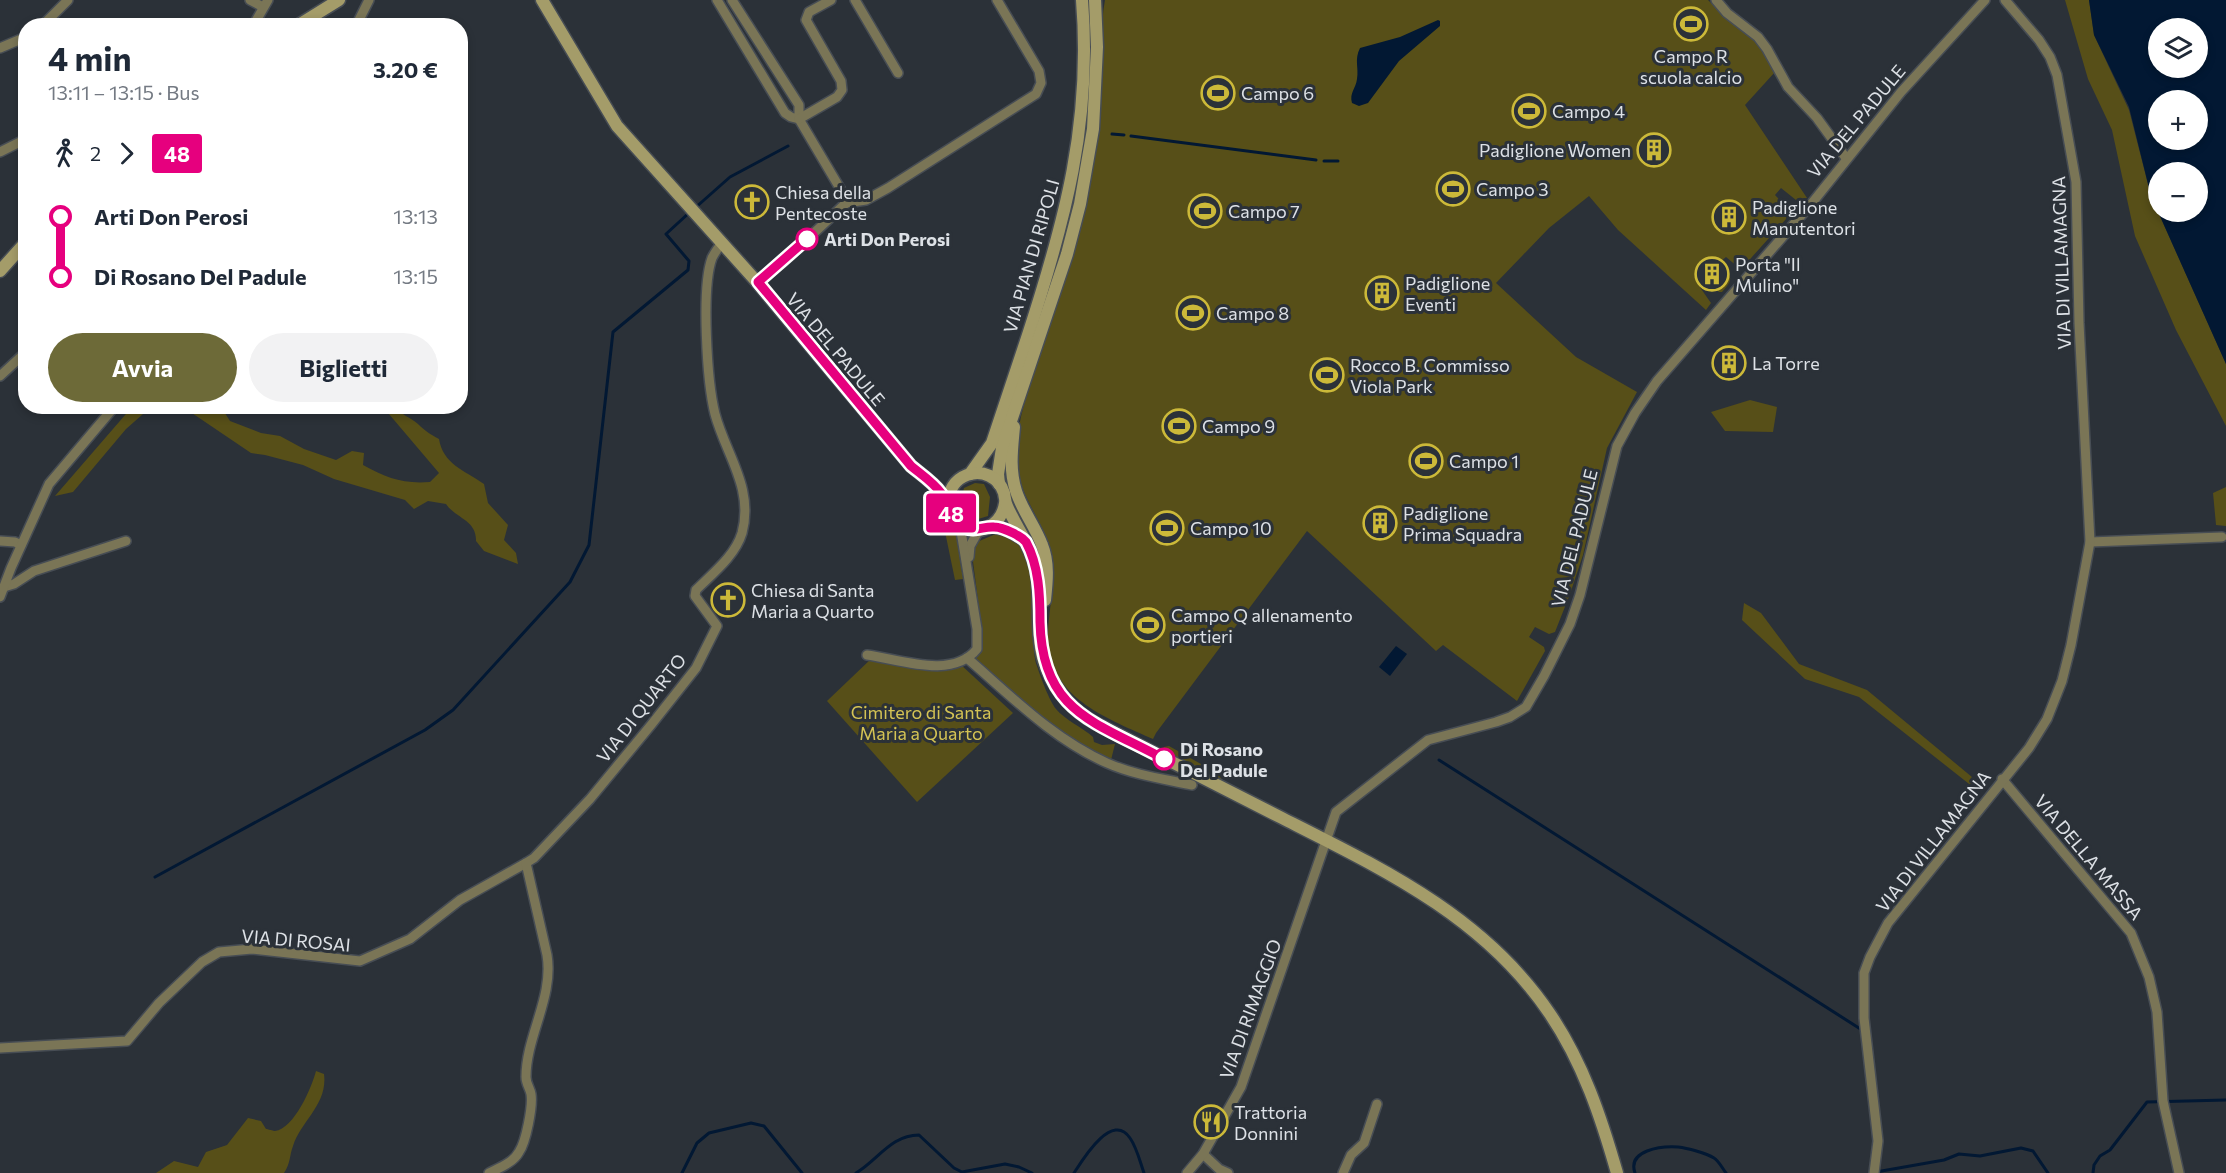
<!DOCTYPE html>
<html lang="it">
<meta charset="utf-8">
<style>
body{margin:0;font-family:Commissioner,sans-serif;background:#f2f2f3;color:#1f2937;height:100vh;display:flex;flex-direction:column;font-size:22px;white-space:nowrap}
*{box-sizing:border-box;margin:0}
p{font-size:20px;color:#747a83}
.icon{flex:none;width:33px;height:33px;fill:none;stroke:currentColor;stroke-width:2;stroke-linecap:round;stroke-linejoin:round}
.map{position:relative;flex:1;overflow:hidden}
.sheet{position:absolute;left:18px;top:18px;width:450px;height:396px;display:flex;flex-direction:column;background:#fff;border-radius:24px;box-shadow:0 3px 9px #0003}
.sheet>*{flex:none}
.badge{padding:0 12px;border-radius:4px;font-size:21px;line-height:39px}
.tools{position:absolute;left:2148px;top:18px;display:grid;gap:12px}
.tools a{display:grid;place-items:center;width:60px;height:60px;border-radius:50%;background:#fff;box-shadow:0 3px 9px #0003;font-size:30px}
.map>.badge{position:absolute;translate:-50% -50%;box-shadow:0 0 0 3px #fff}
.legs{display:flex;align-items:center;gap:9px;height:66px;padding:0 30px;font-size:20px}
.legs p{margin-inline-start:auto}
.summary{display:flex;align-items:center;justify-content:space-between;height:102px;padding:0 30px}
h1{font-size:33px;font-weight:700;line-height:45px}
.button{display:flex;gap:12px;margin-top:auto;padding:12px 30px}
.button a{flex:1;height:69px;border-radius:36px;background:#6d6a38;color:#fff;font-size:24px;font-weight:700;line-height:69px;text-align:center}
.button a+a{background:#f2f2f3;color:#1f2937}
ul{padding:0 30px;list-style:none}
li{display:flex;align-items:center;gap:21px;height:60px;font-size:22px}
li i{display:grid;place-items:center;width:9px;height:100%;margin:0 8px;background:currentColor}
li i::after{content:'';width:15px;height:15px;margin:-8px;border:4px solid;border-radius:50%;background:#fff}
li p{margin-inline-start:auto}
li:first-child i{background:linear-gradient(#0000 50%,currentColor 0)}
li:last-child i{background:linear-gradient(currentColor 50%,#0000 0)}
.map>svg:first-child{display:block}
</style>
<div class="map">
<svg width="2226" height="1173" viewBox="0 0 2226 1173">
<rect width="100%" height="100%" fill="#2b3138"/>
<!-- green -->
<g fill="#574f18">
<path d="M1105,0h603c14,15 33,25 47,40 9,9 14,21 20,32l-30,33 62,93 -11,2 -15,-12 -6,7 14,15 -3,9 -43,48h-5l-12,-10 -6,5c11,14 15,16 2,30h-3l-16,-15 -6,6 14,20 -5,7 -88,-80 -29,-34 -40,32 -53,55 80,74 61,35 -30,56 -24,107 -13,39 -15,38 -6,2 -14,-7 -6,10 15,10 1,4 -28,50 -74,-56 -7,6 -129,-120 -151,202 -3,6c-42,-19 -102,-40 -105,-96 -1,-27 7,-54 5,-81 -4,-35 -33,-62 -36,-97 -3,-38 10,-71 22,-106 17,-55 38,-109 49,-165 8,-39 13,-78 14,-117 1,-25 -2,-52 3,-77z"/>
<path d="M2065,0h24l5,35 35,75 22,86 75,168v62l-50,-96 -41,-94 -23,-106 -24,-51z"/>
<path d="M1750,400l27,7 -4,25 -48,-1 -14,-19z"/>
<path d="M132,407h19l-25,22 -53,63 -18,4z"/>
<path d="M183,407h38l9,14 31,12 19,3 24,13 32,11 16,-9 12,2 -1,12c24,13 39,19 67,17l9,-9 -56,-66h10c8,7 18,11 25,17 7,7 12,10 21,15 4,25 25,31 45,45l4,19 20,22 -4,15 12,13 2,11 -34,-13 -8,-10c1,-21 -21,-23 -30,-37l-18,-3 -14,8 -9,-9 -71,-21 -31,-14 -38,-10 -14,-2z"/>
<path d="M975,483l9,1 6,13 -2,19 -13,4 -6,-1c-7,-9 -8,-20 -5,-31z"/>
<path d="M2226,487v39l-10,-1 -3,-32z"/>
<path d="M943,522l13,12 7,45 -8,1z"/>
<path d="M998,533c50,8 28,99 39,133 4,12 12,34 19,43 8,10 27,19 37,28l1,5 8,3 13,-1 -4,16 -51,-27 -30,-27 -57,-45 9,-15v-15l-10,-77 5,-12z"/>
<path d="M1744,603l17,10 38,51 68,26 117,97 -6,4 -119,-94 -54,-18 -63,-59z"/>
<path d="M872,658l88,6 53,49 -96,89 -90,-101z"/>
<path d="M1169,746l48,27 7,9 -62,-30 2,-5z"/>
<path d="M316,1071l8,3c4,30 -23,47 -31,72 -4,11 -2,16 -9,27h-128l18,-12 24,6 8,-15 21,-7 21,-27 13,3 5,8c1,0 8,2 9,2 19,-2 37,-44 41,-60z"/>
</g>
<!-- water -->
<g fill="#021833" fill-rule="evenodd">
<path d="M2089,0h137v364l-75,-168 -22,-89 -35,-72zM2158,28h40v40h-40zM2158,100h40v40h-40zM2198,172v40h-40v-40z"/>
<path d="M1438,20l2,1v5l-41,35 -31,42 -9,3 -7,-3c-3,-10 4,-15 5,-24 2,-12 -3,-19 3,-31l40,-11z"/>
<path d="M1396,646l11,8 -17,22 -11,-9z"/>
</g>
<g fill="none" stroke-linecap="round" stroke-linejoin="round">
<!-- stream -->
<g stroke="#021833" stroke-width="3">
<path d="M1112,134l12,1"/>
<path d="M1131,136l185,24"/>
<path d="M1324,161h14"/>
<path d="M695,208l35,-31 58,-31"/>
<path d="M1439,760l423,270"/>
<path d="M155,877l270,-147 28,-20 117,-128 19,-37 24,-213 75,-62 1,-9 -23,-27 24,-22"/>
<path d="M1876,1172l68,-12 15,-6 21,2 41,-8 12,3 15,22"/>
<path d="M682,1173l15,-30 12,-10 42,-10 13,3 38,47"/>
<path d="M856,1173c22,-13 35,-38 63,-38l35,33 8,4 43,-8 14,3 13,6"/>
<path d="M1074,1173c9,-14 38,-62 56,-35 7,10 10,24 14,35"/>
<path d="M1635,1173c-8,-23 26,-27 43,-26 9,1 28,6 36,11 5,3 8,10 12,15"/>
<path d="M2093,1173l1,-8 6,-9 10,-6 37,-48 79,-2"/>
</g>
<!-- street casing -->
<g stroke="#474d54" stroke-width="12">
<g id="street">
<path d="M250,0l13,7"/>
<path d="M717,0l68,113 6,4 8,2"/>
<path d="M732,0l67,105v14l42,71 5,13"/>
<path d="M855,0l43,73"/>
<path d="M1716,0l11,13 31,24 9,12 21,38 29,31 29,40"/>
<path d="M42,26l26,-26"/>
<path d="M253,26l15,-26"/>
<path d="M356,26l13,-26"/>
<path d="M0,48l26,-11"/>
<path d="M799,119l38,-22 5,-7 -1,-9 -35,-61 3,-8 22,-12"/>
<path d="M0,152l26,-13"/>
<path d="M846,203l20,-3 22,-12 148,-94 5,-11 -2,-12 -42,-71"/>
<path d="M757,282l26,-20 63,-59"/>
<path d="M0,376l26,-24"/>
<path d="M0,541l15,1 6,3"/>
<path d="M2090,542l132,-5"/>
<path d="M969,557l1,-11 9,-16"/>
<path d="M4,587l10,-3 20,-13 92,-30"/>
<path d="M0,597l11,-29 38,-84 66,-78"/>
<path d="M867,655c32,4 85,25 110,-6v-20l-17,-104"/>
<path d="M967,658c44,38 86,81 140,105 27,12 57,16 85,22"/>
<path d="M2002,779l129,154 18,44 8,35 6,89 16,72"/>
<path d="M0,1048l127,-7 32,-38 43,-41 17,-10 33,-3 108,12 50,-22 50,-39 66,-37"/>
<path d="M1203,1154l16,15 9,4"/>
<path d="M489,1173c10,-5 24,-10 30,-21 7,-10 14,-46 12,-58 -1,-6 -5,-10 -5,-17 0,-41 28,-80 21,-122l-21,-92 8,-5 56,-59 61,-74 45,-57 21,-42 -22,-30 1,-6c17,-17 39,-34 46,-57 12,-45 -16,-78 -27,-119 -8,-32 -14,-126 -3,-156 3,-6 6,-10 10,-15"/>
<path d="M1187,1173l16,-19 38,-67 95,-275 92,-72 68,-18 14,-5 16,-10 18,-31 26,-52 10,-29 37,-149 18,-33 22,-32 155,-178 89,-111 84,-92"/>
<path d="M1343,1173l8,-18 13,-12 13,-39"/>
<path d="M1874,1173l4,-32 -14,-123v-45l6,-16 18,-34 141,-175 18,-29 15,-38 9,-36 19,-103 -11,-219 -3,-141 -19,-107 -7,-18 -11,-17 -34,-40"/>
</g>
</g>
<!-- secondary casing -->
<g stroke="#474d54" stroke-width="15">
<g id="secondary">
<path d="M542,0l75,126 140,156 154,184c11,9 23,17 32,29 6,9 7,21 16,29 19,15 43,1 46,-21"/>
<path d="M297,26l42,-26"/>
<path d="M0,271l26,-29"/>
<path d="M1014,427c-2,22 -5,42 2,64 6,19 19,35 26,54 7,17 5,37 3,55"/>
<path d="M970,474l22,-31c12,-36 24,-72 36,-108 37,-114 64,-213 54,-335"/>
<path d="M999,484l-1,-10 4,-26 65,-194 13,-50 13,-75 4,-82 -2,-47"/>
<path d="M949,504c-1,-13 5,-24 18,-29 15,-6 32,2 37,18 1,5 1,9 3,13 9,21 24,40 29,63 6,29 -1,64 8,92 9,27 26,48 51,62 62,32 125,63 187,95 101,51 203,99 268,196 33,49 51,103 67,159"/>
<path d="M991,526l17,4 15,9"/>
</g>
</g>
<!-- street -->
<use href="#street" stroke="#7a7556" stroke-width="9"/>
<!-- secondary -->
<use href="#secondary" stroke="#a49c69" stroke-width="12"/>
</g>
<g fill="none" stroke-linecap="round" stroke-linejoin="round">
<!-- line-1 casing -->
<g stroke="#fff" stroke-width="14">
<path id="line-1" d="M807,239l-49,43 153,184c11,9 22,16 30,27 8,11 9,27 22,34 12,6 20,-1 31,0 8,0 15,4 21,7 5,3 8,4 11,8 13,24 14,53 14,80 2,91 56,100 124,137"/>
</g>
<!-- line-1 -->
<use href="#line-1" stroke="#e6007e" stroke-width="9"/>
</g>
<!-- icons -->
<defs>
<g id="stadium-ring" transform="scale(1.725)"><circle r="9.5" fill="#2b3138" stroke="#ccb939" stroke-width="1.5"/><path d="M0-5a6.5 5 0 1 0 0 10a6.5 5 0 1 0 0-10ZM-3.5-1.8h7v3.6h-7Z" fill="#ccb939"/></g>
<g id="building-ring" transform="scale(1.725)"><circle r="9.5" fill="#2b3138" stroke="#ccb939" stroke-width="1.5"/><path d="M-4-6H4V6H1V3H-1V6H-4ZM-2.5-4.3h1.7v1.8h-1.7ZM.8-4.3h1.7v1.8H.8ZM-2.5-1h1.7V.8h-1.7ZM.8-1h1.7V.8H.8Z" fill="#ccb939"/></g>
<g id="church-ring" transform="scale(1.725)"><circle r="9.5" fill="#2b3138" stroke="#ccb939" stroke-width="1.5"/><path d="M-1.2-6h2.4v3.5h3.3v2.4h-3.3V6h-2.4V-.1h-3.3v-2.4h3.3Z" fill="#ccb939"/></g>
<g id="restaurant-ring" transform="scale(1.725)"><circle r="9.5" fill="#2b3138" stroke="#ccb939" stroke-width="1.5"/><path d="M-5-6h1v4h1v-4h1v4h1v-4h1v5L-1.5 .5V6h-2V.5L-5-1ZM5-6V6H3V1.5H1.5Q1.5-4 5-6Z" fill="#ccb939"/></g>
</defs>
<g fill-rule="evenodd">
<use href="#stadium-ring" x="1691" y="24"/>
<use href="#stadium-ring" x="1218" y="93"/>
<use href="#stadium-ring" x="1529" y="111"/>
<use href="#building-ring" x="1654" y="150"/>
<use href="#stadium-ring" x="1453" y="189"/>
<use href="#church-ring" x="752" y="202"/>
<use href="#stadium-ring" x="1205" y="211"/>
<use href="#building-ring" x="1729" y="217"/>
<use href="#building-ring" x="1712" y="274"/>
<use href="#building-ring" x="1382" y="293"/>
<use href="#stadium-ring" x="1193" y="313"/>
<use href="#building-ring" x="1729" y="363"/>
<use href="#stadium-ring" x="1327" y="375"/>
<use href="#stadium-ring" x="1179" y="426"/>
<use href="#stadium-ring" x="1426" y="461"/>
<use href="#building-ring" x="1380" y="523"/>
<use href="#stadium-ring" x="1167" y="528"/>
<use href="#church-ring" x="728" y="600"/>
<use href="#stadium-ring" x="1148" y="625"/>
<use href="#restaurant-ring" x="1211" y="1122"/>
</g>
<!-- markers -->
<g fill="#fff" stroke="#e6007e" stroke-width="3">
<circle cx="807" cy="239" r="10"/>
<circle cx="1164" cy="759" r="10"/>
</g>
<g text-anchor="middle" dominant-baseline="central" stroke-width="6" stroke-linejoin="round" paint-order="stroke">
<!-- poi labels -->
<g font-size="18" fill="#dde1e6" stroke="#2b3138" text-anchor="start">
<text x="1691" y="56" text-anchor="middle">Campo R<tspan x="1691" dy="21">scuola calcio</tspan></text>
<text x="1241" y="93">Campo 6</text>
<text x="1552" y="111">Campo 4</text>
<text x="1631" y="150" text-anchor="end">Padiglione Women</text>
<text x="1476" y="189">Campo 3</text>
<text x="775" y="192">Chiesa della<tspan x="775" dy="21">Pentecoste</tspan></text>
<text x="1752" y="207">Padiglione<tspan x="1752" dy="21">Manutentori</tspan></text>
<text x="1228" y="211">Campo 7</text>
<text x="1735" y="264">Porta "Il<tspan x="1735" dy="21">Mulino"</tspan></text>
<text x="1405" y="283">Padiglione<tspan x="1405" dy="21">Eventi</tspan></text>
<text x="1216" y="313">Campo 8</text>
<text x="1752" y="363">La Torre</text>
<text x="1350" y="365">Rocco B. Commisso<tspan x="1350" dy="21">Viola Park</tspan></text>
<text x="1202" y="426">Campo 9</text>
<text x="1449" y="461">Campo 1</text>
<text x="1403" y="513">Padiglione<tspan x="1403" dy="21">Prima Squadra</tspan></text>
<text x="1190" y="528">Campo 10</text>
<text x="751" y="590">Chiesa di Santa<tspan x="751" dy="21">Maria a Quarto</tspan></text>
<text x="1171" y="615">Campo Q allenamento<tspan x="1171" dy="21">portieri</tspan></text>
<text x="1234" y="1112">Trattoria<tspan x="1234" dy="21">Donnini</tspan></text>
</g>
<!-- street labels -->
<g font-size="18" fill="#dde1e6" stroke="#2b3138">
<text transform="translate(1856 121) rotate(-50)">VIA DEL PADULE</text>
<text transform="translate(1031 256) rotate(-74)">VIA PIAN DI RIPOLI</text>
<text transform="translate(2061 263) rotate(-92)">VIA DI VILLAMAGNA</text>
<text transform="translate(836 349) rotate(50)">VIA DEL PADULE</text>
<text transform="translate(1574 538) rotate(-76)">VIA DEL PADULE</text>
<text transform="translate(641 708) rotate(-52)">VIA DI QUARTO</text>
<text transform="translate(1933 841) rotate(-52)">VIA DI VILLAMAGNA</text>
<text transform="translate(2089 857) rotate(50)">VIA DELLA MASSA</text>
<text transform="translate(296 940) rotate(5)">VIA DI ROSAI</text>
<text transform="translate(1250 1009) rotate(-70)">VIA DI RIMAGGIO</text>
</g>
<!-- stop labels -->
<g font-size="18" font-weight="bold" fill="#dde1e6" stroke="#2b3138" text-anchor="start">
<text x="824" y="239">Arti Don Perosi</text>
<text x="1180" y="749">Di Rosano<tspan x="1180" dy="21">Del Padule</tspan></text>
</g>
<!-- park labels -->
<g font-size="18" fill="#d4c354" stroke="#2b3138">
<text x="921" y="712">Cimitero di Santa<tspan x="921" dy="21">Maria a Quarto</tspan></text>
</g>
</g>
</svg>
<div class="tools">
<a><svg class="icon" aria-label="layers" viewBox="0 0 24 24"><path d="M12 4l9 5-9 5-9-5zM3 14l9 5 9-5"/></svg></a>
<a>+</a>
<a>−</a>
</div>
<b class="badge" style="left:951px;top:513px;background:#e6007e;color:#fff">48</b>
<section class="sheet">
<div class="summary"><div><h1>4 min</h1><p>13:11 – 13:15 · Bus</p></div><b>3.20 €</b></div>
<div class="legs"><svg class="icon" aria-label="walk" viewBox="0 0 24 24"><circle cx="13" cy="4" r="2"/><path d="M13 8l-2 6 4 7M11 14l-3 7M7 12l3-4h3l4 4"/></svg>2<svg class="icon" aria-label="forward" viewBox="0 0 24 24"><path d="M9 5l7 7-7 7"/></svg><b class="badge" style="background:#e6007e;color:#fff">48</b></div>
<ul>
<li><i style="color:#e6007e"></i><b>Arti Don Perosi</b><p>13:13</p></li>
<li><i style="color:#e6007e"></i><b>Di Rosano Del Padule</b><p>13:15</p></li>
</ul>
<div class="button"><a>Avvia</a><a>Biglietti</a></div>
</section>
</div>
